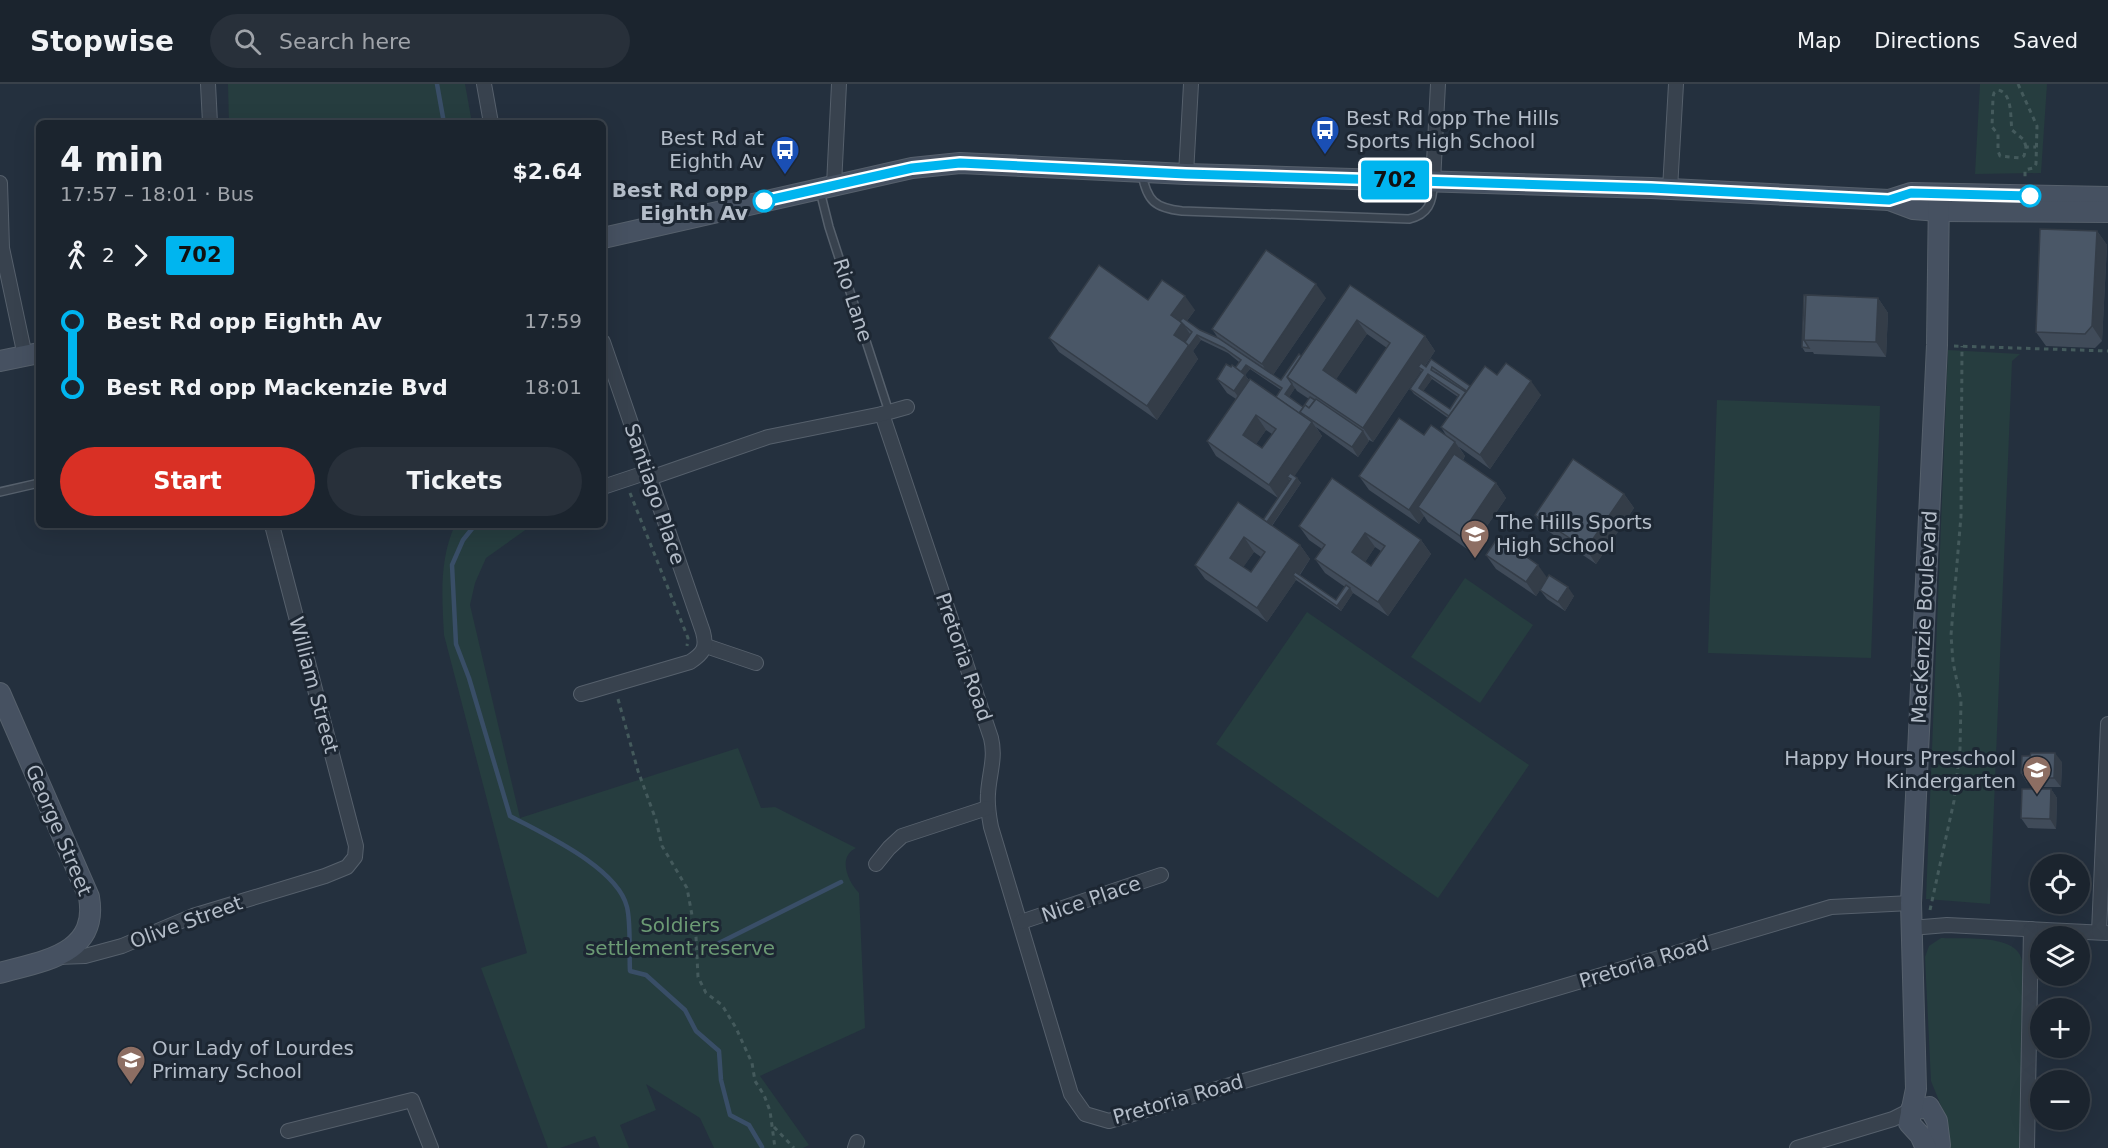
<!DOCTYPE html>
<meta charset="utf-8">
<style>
body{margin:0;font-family:"DejaVu Sans",sans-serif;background:#28303a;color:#f1f3f6;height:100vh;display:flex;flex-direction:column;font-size:22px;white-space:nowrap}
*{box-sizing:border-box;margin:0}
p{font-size:20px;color:#a0a4aa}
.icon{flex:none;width:33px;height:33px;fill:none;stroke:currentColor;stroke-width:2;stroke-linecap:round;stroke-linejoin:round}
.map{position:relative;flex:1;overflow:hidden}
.panel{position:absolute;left:36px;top:36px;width:570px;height:408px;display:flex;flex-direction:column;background:#1b242e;border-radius:9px;box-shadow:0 6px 24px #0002,0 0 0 2px #39414a}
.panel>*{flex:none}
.badge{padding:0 12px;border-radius:4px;font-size:21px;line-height:39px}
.buttons{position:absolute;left:2030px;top:770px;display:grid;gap:12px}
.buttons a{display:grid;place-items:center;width:60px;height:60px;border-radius:50%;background:#1b242e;box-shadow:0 6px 24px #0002,0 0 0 2px #39414a;font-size:30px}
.map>.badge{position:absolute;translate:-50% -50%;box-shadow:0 0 0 3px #fff}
.legs{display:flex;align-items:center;gap:9px;height:66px;padding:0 24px;font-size:20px}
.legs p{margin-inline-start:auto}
.headline{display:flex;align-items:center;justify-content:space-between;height:102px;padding:0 24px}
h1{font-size:33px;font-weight:800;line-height:45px}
.action{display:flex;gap:12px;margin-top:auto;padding:12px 24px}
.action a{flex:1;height:69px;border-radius:36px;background:#d93025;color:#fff;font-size:24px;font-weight:800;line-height:69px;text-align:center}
.action a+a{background:#28303a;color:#f1f3f6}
ul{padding:0 24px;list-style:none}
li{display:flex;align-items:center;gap:21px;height:66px;font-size:22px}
li i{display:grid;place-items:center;width:9px;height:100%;margin:0 8px;background:currentColor}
li i::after{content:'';width:15px;height:15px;margin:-8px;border:4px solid;border-radius:50%;background:#1b242e}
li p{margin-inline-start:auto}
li:first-child i{background:linear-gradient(#0000 50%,currentColor 0)}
li:last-child i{background:linear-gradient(currentColor 50%,#0000 0)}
header{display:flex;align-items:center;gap:36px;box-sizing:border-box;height:84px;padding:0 30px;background:#1b242e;border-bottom:2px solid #39414a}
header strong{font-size:28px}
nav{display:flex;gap:33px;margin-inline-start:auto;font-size:21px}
.search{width:420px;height:54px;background:#28303a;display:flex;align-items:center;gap:15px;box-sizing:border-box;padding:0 21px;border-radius:33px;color:#a0a4aa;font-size:22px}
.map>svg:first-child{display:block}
</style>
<header>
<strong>Stopwise</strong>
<div class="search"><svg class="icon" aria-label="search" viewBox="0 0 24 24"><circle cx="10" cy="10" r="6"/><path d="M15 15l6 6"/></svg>Search here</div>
<nav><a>Map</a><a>Directions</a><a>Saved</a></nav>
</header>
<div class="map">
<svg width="2108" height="1064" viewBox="0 0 2108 1064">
<rect width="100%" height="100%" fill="#24303e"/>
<!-- green -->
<g fill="#263d3f">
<path d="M228,0h237l7,39h-243z"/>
<path d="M1980,0h67l-6,89 -66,1z"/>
<path d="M1948,266l72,4 -8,7 -22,543 -64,-5z"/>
<path d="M1717,316l163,6 -9,252 -163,-5z"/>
<path d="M455,441l76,1 -45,32 -11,25 -5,22 50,213 218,-70 23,60 14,-1 81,41c-19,9 -8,34 3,45l6,135 -105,48 49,69 -6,3h-89l-14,-30 -54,-34 10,26 -36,15 9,23h-29l-5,-12 -35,12h-12l-67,-180 46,-15 -83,-318c-2,-38 -5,-75 11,-110z"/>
<path d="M1465,494l68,47 -53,78 -69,-46z"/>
<path d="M1307,528l222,153 -91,133 -222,-154z"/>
<path d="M1941,854c21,1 72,-4 80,19 3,7 2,16 2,23l-3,168h-72l-4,-35 -13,-32 -6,-124 4,-11z"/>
</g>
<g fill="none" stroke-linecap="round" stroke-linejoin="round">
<!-- stream -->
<g stroke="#394e67" stroke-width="4.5">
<path d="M437,0l7,39"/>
<path d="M475,441l-12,15 -11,25 4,79 13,34 41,138c33,18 107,51 117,91 4,16 2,46 3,64l16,4 39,35 11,21 23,20 2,29 9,35 19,10 13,22"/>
<path d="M703,867l138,-69"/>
</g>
<!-- lane casing -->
<g stroke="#56606c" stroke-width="10">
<g id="lane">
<path d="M1142,90c5,27 13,34 40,37l227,8c19,-4 24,-17 24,-35"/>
<path d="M820,107l9,36 60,185"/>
<path d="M0,408l39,-9"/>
</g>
</g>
<!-- street casing -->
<g stroke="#56606c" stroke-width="16">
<g id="street">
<path d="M208,0l2,39"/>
<path d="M484,0l7,39"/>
<path d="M1186,90l5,-90"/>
<path d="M1433,98l5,-98"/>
<path d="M0,99l2,65 23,108"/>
<path d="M834,101l5,-101"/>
<path d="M1670,105l6,-105"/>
<path d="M882,330l109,324c5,20 -2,36 -3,56 -1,12 1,22 3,33l80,267 14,20 24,7 722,-214 80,-4"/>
<path d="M650,394l118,-41 114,-23 25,-7"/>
<path d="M603,403l45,-15"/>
<path d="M706,562l50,17"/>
<path d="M581,610l109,-32c14,-9 17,-15 13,-30l-100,-290"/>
<path d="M876,780l13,-16 13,-12 85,-28"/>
<path d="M1021,838l140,-47"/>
<path d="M1911,844l36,-3 159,8"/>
<path d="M2099,848l9,-208"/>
<path d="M57,873l28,-1 37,-10 71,-30 132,-40 22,-9 8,-10 1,-11 -84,-321"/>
<path d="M288,1047l124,-31 19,48"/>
<path d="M855,1064l2,-6"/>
<path d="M1797,1064l96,-29 18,-9"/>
<path d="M2027,1064l4,-219"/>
</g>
</g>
<!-- secondary casing -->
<g stroke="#56606c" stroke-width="22">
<g id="secondary">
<path d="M1889,116l22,-7 197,4"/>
<path d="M603,154l309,-70 48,-5 226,11 465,14 238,12 24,9 26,2 169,1"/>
<path d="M0,277l39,-8"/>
<path d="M0,609l89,204c10,58 -47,64 -89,76"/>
<path d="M1911,1026l18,-3 8,14 3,24 -1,3"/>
<path d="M1926,1064l-6,-13 -11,-12 7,-34 -5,-186 26,-558 2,-150"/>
</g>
</g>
<!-- path -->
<g stroke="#445a5c" stroke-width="3" stroke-dasharray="4.5 4.5" stroke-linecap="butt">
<path d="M2018,0l19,42 -1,38 -3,4 -8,2v8"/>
<path d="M2026,63l-2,-7 -12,-10c-2,-12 1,-37 -14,-40l-4,3 -1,4 -1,30 6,7v17l2,5 20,2 4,-2 2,-9h10"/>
<path d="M1954,262l154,5"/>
<path d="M630,409l58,145 -1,8"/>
<path d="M618,615l20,72 18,49 6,26 25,42 9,49 2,40 8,16 16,12 14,23 16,35 3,18 9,14 6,16 5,37"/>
<path d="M1930,826l24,-109 6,-52 1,-48 -8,-39 -2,-27 10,-119 1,-170"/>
<path d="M774,1043l20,21"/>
</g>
<!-- lane -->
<use href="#lane" stroke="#38424e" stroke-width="7"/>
<!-- street -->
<use href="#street" stroke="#38424e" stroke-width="14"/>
<!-- secondary -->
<use href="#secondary" stroke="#465161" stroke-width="20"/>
</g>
<!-- wall -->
<g fill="#404b59" fill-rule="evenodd">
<path d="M2097,147l10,14 -5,96 -7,7 -49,-2 -10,-14z"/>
<path d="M1350,201l75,51 10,15 -10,15 1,1 5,-8 39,27 27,-11 44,20 -51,74 -31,-22 6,9 -2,4 33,23 10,15 -36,53 -42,-29 -4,-6 -5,8 -50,-34 -10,-14 65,-41 23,2 -6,-10 7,-9 -34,-24 -4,-5 12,-17 -1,-1 -48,71 -4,-2v1l-11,16 -42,-30 6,9 -28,40 3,2 4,5 -29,43 28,19 10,14 -10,16 36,25 9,-13 -20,-14 -10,-14 7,-10 -13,-9 -10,-14 122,14 10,14 -43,62 -35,-23 -12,18 -45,-31 -29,42 -62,-43 -10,-14 68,-45 15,-22 -62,-42 -9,-15 29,-42 -9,-6 -10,-14 14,-12 4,1 4,-6 -11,-9 -27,-13 -8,11 5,8 -41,61 -98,-68 -10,-14 99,-38 47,10 -8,11 13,9 18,8 -6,-9 114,-31 -53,77 8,5 20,-24zM1367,250l20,14 -31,45 -20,-14zM1250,285l31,21 -5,7 -27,-17 -4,-5zM1435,288h1l30,20zM1432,295l26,18 -8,12 -27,-18zM1295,304l2,3 12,8 -6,8 -14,-10zM1266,346l6,4 -10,14 -6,-4zM1375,463l6,4 -10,15 -6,-4zM1254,468l7,5 -10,15 -8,-5z"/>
<path d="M1804,211l74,3 10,15 -2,44 -72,-3 -1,-2h-8l-3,-5z"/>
<path d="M1624,410l10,14 -38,56 -51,-35 -10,-14z"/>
<path d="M1486,471l61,23 27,18 -9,15 -18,-12 -7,-9 -4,6 -40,-27z"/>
<path d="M2062,678l-1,25h-28l-3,-4h-3l-6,-10z"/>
<path d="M2051,705l6,9 -1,31 -28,-1 -7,-10z"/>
</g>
<!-- shaded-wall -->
<g fill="#343d48">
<path d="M2097,147l10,14 -5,96 -10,-15z"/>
<path d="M1316,200l10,14 -55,80 -9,-14z"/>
<path d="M1185,212l10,14 -11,15 8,12 -8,12 -10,-14 -3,-20z"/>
<path d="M1878,214l10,15 -2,44 -10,-15z"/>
<path d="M1357,236l10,14 -34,50 -10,-14z"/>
<path d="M1197,251l4,5 -8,11 5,8 -41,61 -10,-14 42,-61z"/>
<path d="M1425,252l10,15 -13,19 -4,-3 3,4 -48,71 -10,-14z"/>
<path d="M1246,281l4,4 -5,6 10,14 -11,16 -10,-14 3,-14z"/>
<path d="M1428,290l4,5 -10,14 -3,-5z"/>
<path d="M1531,297l10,14 -51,74 -10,-14z"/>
<path d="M1292,300l3,4 -7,11 -3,-5z"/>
<path d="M1256,331l10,15 -13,19 -10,-14z"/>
<path d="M1312,338l10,14 -30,44 -5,-3 4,5 -12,17 -10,-14z"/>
<path d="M1363,347l6,10 -11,16 -6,-10z"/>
<path d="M1455,358l10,14 -39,57 -8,-6 6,9 -5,8 -10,-14z"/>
<path d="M1297,394l4,5 -33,48 -3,-5z"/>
<path d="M1496,399l10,15 -36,53 -10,-15z"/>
<path d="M1624,410l10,14 -38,56 -10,-15z"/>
<path d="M1365,449l10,14 -13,20 -10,-15z"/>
<path d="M1244,453l10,15 -14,20 -10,-14z"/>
<path d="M1421,456l10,14 -43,62 -10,-14z"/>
<path d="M1300,461l10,14 -13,19 -4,-3 3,5 -29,42 -10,-14z"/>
<path d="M1538,481l10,14 -12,17 -10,-14z"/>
<path d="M1568,503l6,9 -9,15 -7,-9z"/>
<path d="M1350,504l3,5 -12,18 -4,-5z"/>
<path d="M2055,669l7,9 -1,25 -7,-9z"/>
<path d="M2051,705l6,9 -1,31 -6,-10z"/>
</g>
<!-- building -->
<g fill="#4a5767" stroke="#343d48" stroke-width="1.5" fill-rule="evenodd">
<path d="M2040,145l57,2 -5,95 -7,8 -49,-2z"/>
<path d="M1266,166l50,34 -54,80 -50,-35z"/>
<path d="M1099,181l49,35 14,-20 23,16 -14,19 11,8 -8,12 15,10 -42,61 -98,-68z"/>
<path d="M1350,201l75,51 -62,92 -76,-51zM1357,236l33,23 -34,50 -33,-23z"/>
<path d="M1804,211l52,2 -50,-2 -2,45 5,8 -7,-1z"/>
<path d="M1806,211l72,3 -2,44 -72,-2z"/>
<path d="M1183,234l17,12 18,8 63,42 18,-26 2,2 -14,21 5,7 -7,10 18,13 7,-10 5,3 -6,8 -4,-3 -5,7 3,4 -27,-19 6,-9 -36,-23 -5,7 -6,-4 6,-8 -17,-12 -27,-13 -8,11 -4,-4 7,-10 -7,-6 -5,-5z"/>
<path d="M1431,275l39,27 -3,5 -35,-24 -1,3 35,22 -17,24 -39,-27 13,-19 -5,-3 3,-4 5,4zM1428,290l31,21 -9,14 -31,-21z"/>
<path d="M1506,279l25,18 -51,74 -39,-28 44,-61 12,9z"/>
<path d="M1226,280l5,3 1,-2 13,10 -11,16 -17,-12z"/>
<path d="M1250,295l62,43 -43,63 -62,-44zM1256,331l20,14 -14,19 -19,-13z"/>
<path d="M1316,315l47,32 -11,16 -52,-35 5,-7 4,3z"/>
<path d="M1399,334l25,17 7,-10 24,17 -46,68 -50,-34z"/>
<path d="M1454,370l42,29 -36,53 -42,-29z"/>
<path d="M1573,375l51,35 -38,55 -51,-34z"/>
<path d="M1290,389l7,5 -30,44 -4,-2 28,-41 -4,-2z"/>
<path d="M1332,394l89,62 -43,62 -63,-43 10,-14 -26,-19zM1365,449l20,13 -14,20 -19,-14z"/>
<path d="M1238,418l62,43 -43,63 -62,-43zM1244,453l21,15 -14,20 -21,-14z"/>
<path d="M1498,453l40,28 -12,17 -40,-27z"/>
<path d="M1295,488l41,28 10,-15 4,3 -13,18 -44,-31z"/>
<path d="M1549,491l19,12 -10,15 -18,-12z"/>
<path d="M2031,669h24l-1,25h-28v-4l-5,-1 1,-17h8z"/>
<path d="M2022,705h29l-1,30 -29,-1z"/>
</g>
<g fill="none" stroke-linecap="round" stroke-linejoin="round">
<!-- line-1 casing -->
<g stroke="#fff" stroke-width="14">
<path id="line-1" d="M764,117l148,-33 48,-5 226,11 465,14 238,12 22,-7 119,3"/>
</g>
<!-- line-1 -->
<use href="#line-1" stroke="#00b5ef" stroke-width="9"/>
</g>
<!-- icons -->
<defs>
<g id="bus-pin" transform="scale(1.5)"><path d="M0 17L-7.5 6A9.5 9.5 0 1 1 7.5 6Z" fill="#1a4fb4" stroke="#1d2733"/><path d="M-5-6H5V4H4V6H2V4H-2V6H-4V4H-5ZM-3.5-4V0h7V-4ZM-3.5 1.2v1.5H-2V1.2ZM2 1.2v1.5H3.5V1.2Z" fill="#fff"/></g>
<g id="school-pin" transform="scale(1.5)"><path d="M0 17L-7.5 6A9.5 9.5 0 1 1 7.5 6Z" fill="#8d6e63" stroke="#1d2733"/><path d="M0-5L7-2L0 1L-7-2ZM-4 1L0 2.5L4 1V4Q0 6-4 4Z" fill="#fff"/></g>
</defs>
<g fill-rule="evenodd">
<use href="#bus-pin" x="1325" y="46"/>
<use href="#bus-pin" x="785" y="66"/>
<use href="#school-pin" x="1475" y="450"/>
<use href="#school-pin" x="2037" y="686"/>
<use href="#school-pin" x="131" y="976"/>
</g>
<!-- markers -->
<g fill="#fff" stroke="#00b5ef" stroke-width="3">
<circle cx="2030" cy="112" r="10"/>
<circle cx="764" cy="117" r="10"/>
</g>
<g text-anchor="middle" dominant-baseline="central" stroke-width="6" stroke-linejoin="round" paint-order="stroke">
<!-- poi labels -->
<g font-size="20" fill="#b4bdc9" stroke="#1d2733" text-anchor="start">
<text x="1346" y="34">Best Rd opp The Hills<tspan x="1346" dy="23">Sports High School</tspan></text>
<text x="764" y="54" text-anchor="end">Best Rd at<tspan x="764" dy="23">Eighth Av</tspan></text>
<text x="1496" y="438">The Hills Sports<tspan x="1496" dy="23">High School</tspan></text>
<text x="2016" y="674" text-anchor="end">Happy Hours Preschool<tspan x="2016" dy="23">Kindergarten</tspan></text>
<text x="152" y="964">Our Lady of Lourdes<tspan x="152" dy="23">Primary School</tspan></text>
</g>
<!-- stop labels -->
<g font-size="20" font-weight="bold" fill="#b4bdc9" stroke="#1d2733" text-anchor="end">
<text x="748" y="106">Best Rd opp<tspan x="748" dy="23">Eighth Av</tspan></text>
</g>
<!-- street labels -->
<g font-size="20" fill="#b4bdc9" stroke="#1d2733">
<text transform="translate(853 216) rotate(72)">Rio Lane</text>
<text transform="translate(655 410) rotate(71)">Santiago Place</text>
<text transform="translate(1924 533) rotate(-87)">MacKenzie Boulevard</text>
<text transform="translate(964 573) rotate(71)">Pretoria Road</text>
<text transform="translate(314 601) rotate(75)">William Street</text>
<text transform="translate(59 746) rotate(67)">George Street</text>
<text transform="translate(1091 815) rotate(-19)">Nice Place</text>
<text transform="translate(186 838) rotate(-20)">Olive Street</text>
<text transform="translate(1644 878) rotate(-17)">Pretoria Road</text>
<text transform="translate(1178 1015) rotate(-16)">Pretoria Road</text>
</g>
<!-- park labels -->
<g font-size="20" fill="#6b9a74" stroke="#1d2733">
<text x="680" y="841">Soldiers<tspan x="680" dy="23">settlement reserve</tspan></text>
</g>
</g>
</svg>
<div class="buttons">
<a><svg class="icon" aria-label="locate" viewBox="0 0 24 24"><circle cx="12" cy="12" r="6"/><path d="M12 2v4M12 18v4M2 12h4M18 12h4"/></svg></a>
<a><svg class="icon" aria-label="layers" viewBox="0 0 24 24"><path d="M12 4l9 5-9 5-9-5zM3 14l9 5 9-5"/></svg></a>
<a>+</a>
<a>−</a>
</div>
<b class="badge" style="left:1395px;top:96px;background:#00b5ef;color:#111">702</b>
<section class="panel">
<div class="headline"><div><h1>4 min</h1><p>17:57 – 18:01 · Bus</p></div><b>$2.64</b></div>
<div class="legs"><svg class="icon" aria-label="walk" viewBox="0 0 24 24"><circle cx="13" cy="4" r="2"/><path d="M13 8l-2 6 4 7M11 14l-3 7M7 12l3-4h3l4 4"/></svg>2<svg class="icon" aria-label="forward" viewBox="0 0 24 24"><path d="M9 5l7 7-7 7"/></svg><b class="badge" style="background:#00b5ef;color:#111">702</b></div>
<ul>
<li><i style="color:#00b5ef"></i><b>Best Rd opp Eighth Av</b><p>17:59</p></li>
<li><i style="color:#00b5ef"></i><b>Best Rd opp Mackenzie Bvd</b><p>18:01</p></li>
</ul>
<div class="action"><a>Start</a><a>Tickets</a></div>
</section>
</div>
